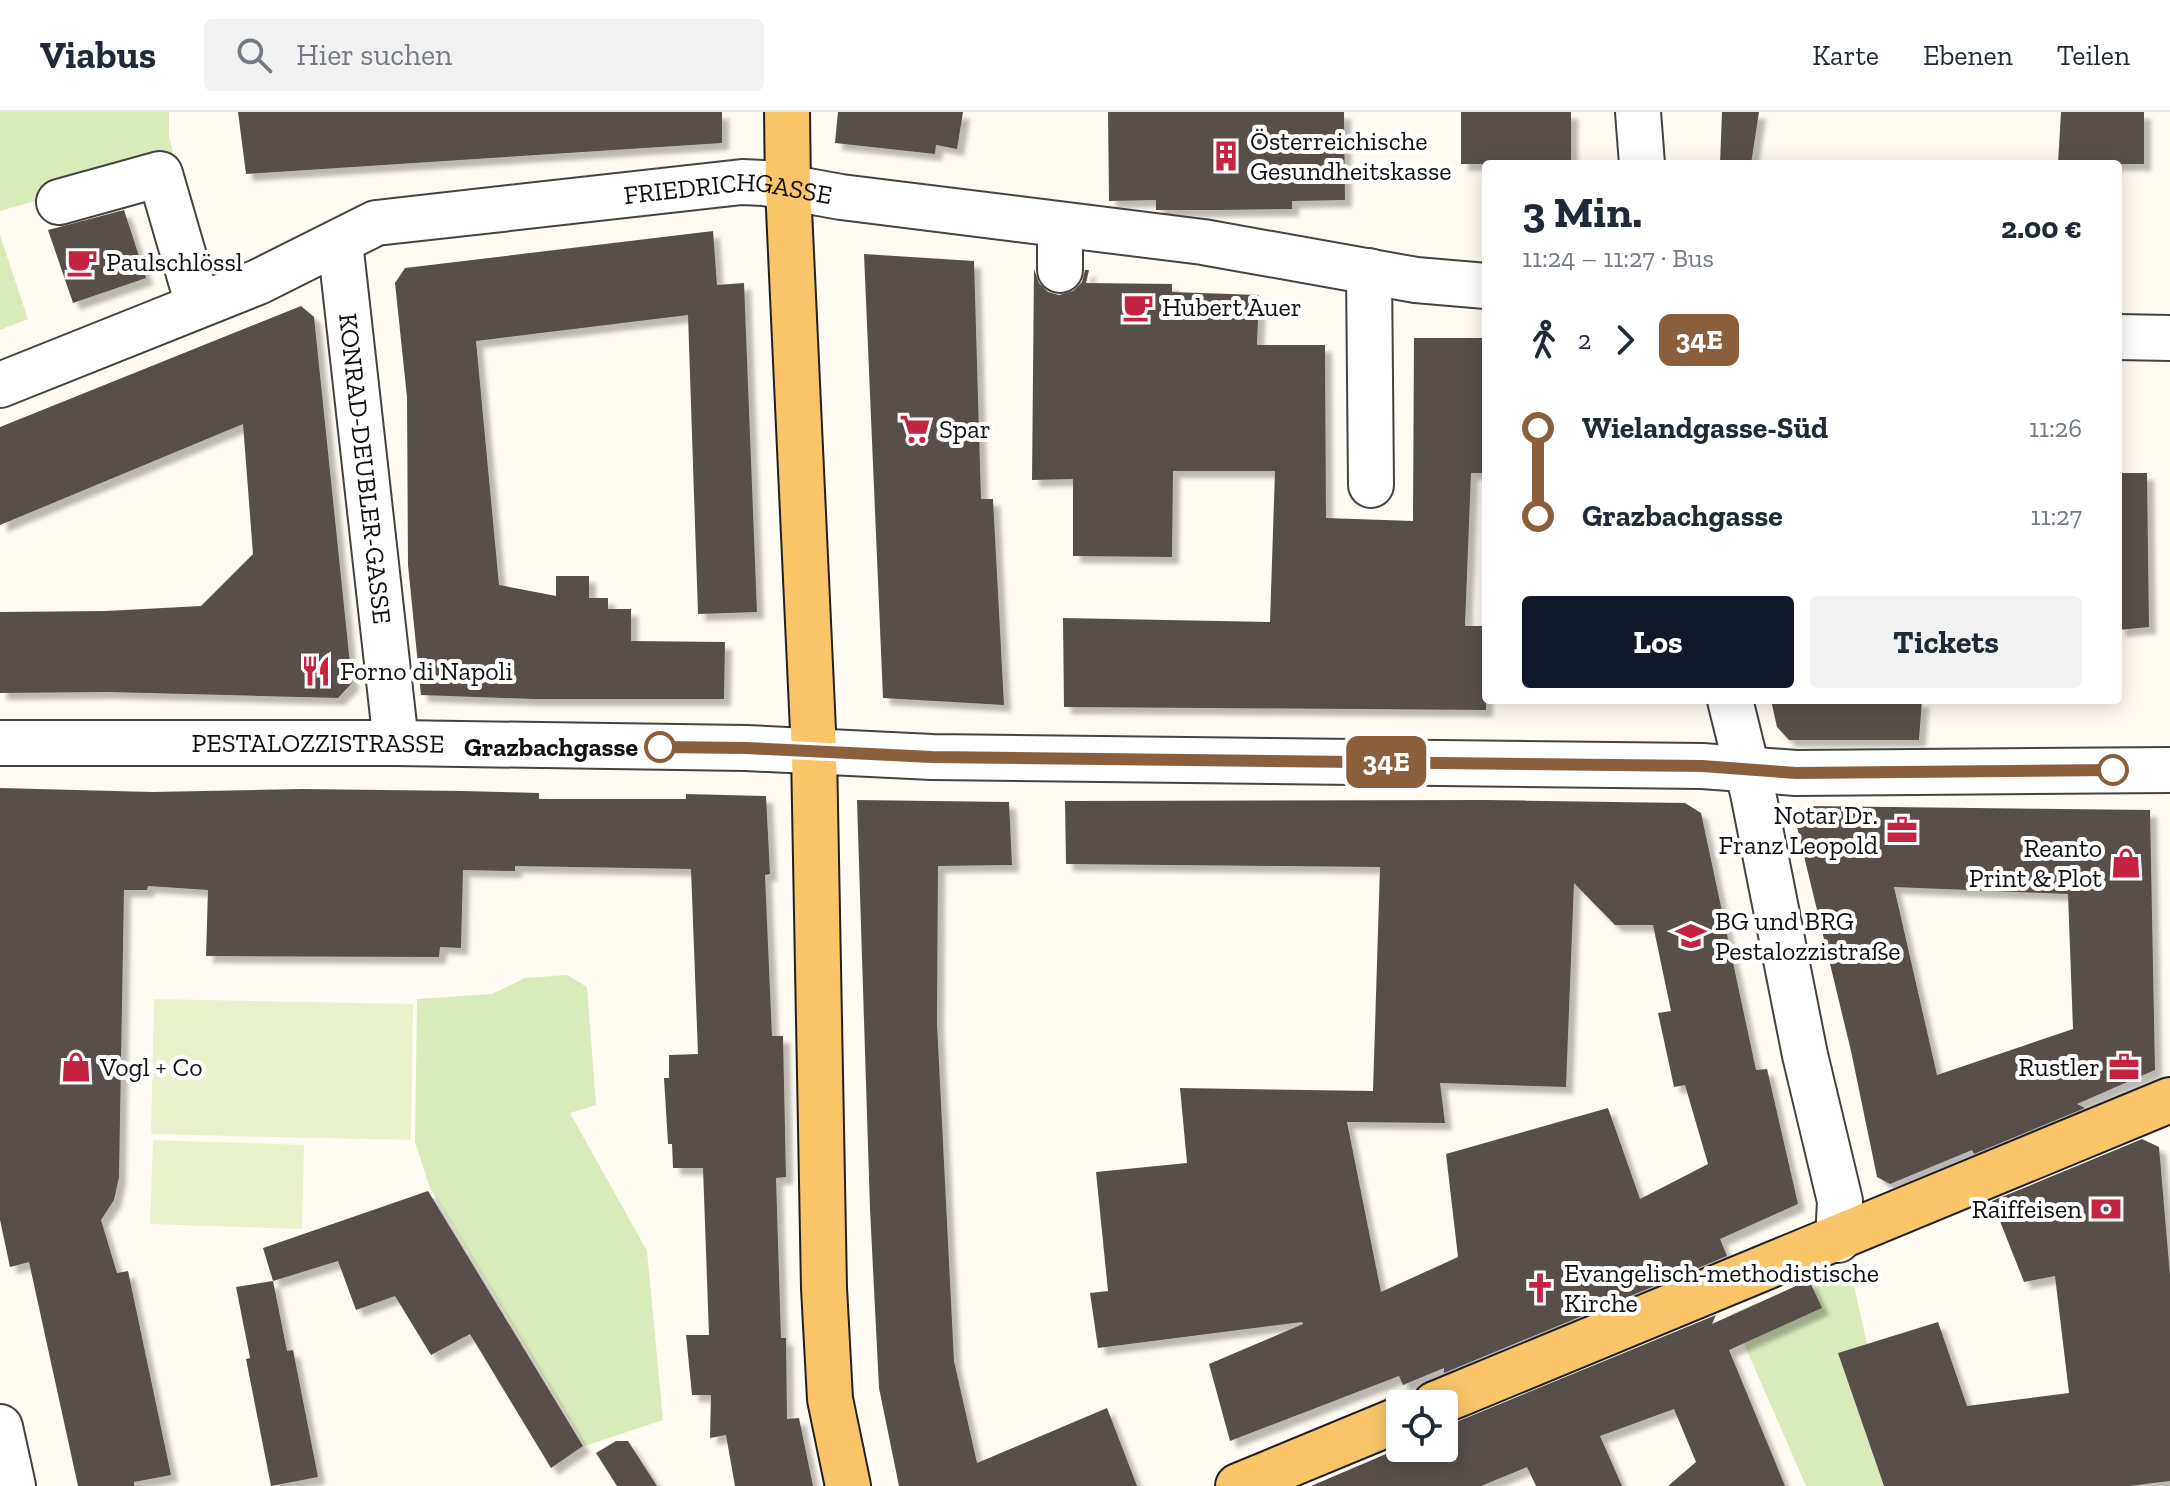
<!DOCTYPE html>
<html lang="de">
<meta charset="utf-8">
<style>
body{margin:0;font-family:"Zilla Slab",serif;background:#f2f2f3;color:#1f2937;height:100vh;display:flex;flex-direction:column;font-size:30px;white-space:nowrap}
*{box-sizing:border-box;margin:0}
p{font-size:26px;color:#747a83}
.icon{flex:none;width:44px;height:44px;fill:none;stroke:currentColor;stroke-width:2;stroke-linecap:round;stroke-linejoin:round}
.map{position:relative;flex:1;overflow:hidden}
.drawer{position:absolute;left:1482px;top:48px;width:640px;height:544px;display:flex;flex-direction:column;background:#fff;border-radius:8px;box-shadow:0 4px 20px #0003}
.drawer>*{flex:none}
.badge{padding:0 16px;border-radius:12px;font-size:28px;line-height:52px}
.buttons{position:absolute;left:1386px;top:1278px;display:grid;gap:16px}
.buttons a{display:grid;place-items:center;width:72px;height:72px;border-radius:8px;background:#fff;box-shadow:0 4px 20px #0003;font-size:40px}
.map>.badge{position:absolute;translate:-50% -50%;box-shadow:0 0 0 4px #fff}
.legs{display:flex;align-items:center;gap:12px;height:88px;padding:0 40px;font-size:26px}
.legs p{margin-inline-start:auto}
.head{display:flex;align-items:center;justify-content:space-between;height:136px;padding:0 40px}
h1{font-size:44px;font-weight:700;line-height:60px}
.cta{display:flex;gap:16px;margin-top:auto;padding:16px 40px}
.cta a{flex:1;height:92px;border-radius:8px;background:#111827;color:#fff;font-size:32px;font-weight:700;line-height:92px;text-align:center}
.cta a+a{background:#f2f2f3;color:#1f2937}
ul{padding:0 40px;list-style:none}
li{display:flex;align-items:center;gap:28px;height:88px;font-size:30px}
li i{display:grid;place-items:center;width:12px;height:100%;margin:0 10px;background:currentColor}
li i::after{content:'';width:20px;height:20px;margin:-10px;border:6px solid;border-radius:50%;background:#fff}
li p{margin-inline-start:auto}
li:first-child i{background:linear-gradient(#0000 50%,currentColor 0)}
li:last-child i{background:linear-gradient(currentColor 50%,#0000 0)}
header{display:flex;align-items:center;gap:48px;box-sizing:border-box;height:112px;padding:0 40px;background:#fff;border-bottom:2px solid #e0e1e3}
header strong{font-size:38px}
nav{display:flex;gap:44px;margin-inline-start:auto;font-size:28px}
.search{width:560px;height:72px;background:#f2f2f3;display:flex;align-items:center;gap:20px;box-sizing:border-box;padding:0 28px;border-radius:8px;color:#747a83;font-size:30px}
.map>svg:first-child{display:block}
</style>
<header>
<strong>Viabus</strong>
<div class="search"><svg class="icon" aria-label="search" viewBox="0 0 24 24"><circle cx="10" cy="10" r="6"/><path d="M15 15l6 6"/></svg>Hier suchen</div>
<nav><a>Karte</a><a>Ebenen</a><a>Teilen</a></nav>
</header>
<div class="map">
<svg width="2170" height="1374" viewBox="0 0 2170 1374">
<defs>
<filter id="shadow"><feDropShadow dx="7" dy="7" stdDeviation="2" flood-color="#0004"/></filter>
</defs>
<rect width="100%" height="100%" fill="#fffbf3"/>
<!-- green -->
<g fill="#daebbb">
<path d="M0,0h169v23l6,27 -175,49z"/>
<path d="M0,123l28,84 -28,11z"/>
<path d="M567,863l20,12 9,118 -26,8 77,138 16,169 -78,26 -155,-258 -15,-46 2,-143 75,-5 33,-16z"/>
<path d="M1849,1152l18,80 -28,11 45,131h-78l-75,-172z"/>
</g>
<!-- pitch -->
<g fill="#eaf2cd">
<path d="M154,887l259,5 -2,136 -260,-6z"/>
<path d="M153,1028l151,5 -2,84 -152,-5z"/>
</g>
<!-- building -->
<g fill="#594f4c" fill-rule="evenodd" filter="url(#shadow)">
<path d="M238,0h484v31l-476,31z"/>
<path d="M838,0h125l-6,37 -21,-4 -1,9 -100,-11z"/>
<path d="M1108,0h236l1,88 -53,1v8l-75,1h-61v-10l-47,1z"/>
<rect x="1461" y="0" width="110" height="52"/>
<path d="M1722,0h37l-8,52h-31z"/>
<path d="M2061,0h83v52h-86z"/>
<path d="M124,98l22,68 -73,25 -25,-73z"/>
<path d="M713,119l4,54 27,-2 13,329 -59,2 -10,-299 -212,26 23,244 57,11v-20h33v22h19v11h23v32l94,1 -1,57h-190l-113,-4 -13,-130 -1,-168 -12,-114 10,-15z"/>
<path d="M864,142l110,7 7,238h12l11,206 -121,-7z"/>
<path d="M1034,157l5,14 9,9 11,3 14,-4 9,-9 3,-12h4l-3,13 86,1v8l87,3 -2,50h68l1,173 87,3 1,-183h72v135h-15l-6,153h21v84l-422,-3 -1,-89 207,4 5,-151h-102l-1,86 -99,-1v-77l-41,1z"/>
<path d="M301,194l13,11 38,366 -14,15 -231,-6 -107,1v-81l106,-1 95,-5 52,-52 -10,-130 -243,101v-98z"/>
<path d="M2118,361h29l2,154 -31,3z"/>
<path d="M1771,588h151l-3,40h-130l-12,-13z"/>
<path d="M0,676l152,4 150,-3 161,2 76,2v6h147v-5l80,2 4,78 -5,1 7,161h11l3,141 -10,1 5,160h5l1,81 12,-1 14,68h-78l-9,-51 -16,3 1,-43h-19l-6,-60h23l-6,-167h-30l-1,-24h-4l-4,-66h5v-23l29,-1 -7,-185 -176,-3v5l-52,-1 -2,78 -21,-1 -1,10 -233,-1 2,-66 -60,-4 -1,4h-23l-5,287 -5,23 -13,20 16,53 11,-2 43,204 -37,7v4h-56l-49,-224 -19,5 -10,-47z"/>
<path d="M857,688l152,2 3,63 -74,1 -1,157 17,338 23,102 130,-55 30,78h-238l-20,-98 -9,-179z"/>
<path d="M1485,688l200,3 16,10 55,257 11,-1 31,135 -78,35 7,17 -283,117v-5l-41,17 -4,-9 -169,65 -21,-77 94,-40 -1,-2 -204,26 -8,-55 18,-2 -12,-119 91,-9 -7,-75 193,3 7,-224 -314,-3 -1,-63zM1574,771l41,42h38l18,86 -13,2 16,74 11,-2 23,79 -68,35 -32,-91 -162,46 12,103 -77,35 -34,-170 98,1 -5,-40 126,4z"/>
<path d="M1810,694l340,4 5,260 -78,34 8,4 -111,46 -2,-4 -82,34 -13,-7 -26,-126 -55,-228zM1894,775l174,7 5,135 -136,46z"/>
<path d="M2142,1027l17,8 11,128v206l-41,5h-245l-46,-133 100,-31 29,84 102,-13 -14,-117 -31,6 -32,-81z"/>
<path d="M428,1079l155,255 -32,22 -81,-134 -39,21 -36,-59 -39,14 -18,-49 -65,20 -10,-33z"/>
<path d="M1809,1168l13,28 -93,42 56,136h-117l28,-24 -22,-53 -74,27 22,50h-86l-9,-19 -46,19h-170l89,-38h44v-21l272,-112 -4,9z"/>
<path d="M273,1169l14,70 6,-1 25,127 -47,9 -25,-127 4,-1 -14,-71z"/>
<path d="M616,1329h12l29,45h-40l-21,-33z"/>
</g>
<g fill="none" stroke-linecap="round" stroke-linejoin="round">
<!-- minor casing -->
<g stroke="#434343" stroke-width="48">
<g id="minor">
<path d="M1638,0l4,52"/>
<path d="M59,90l101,-28 38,131"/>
<path d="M1060,113v45"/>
<path id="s1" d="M340,130l56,501"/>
<path d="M1369,159l2,214"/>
<path d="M2118,225l52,1"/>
<path id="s2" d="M0,273l258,-103 118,-59 366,-41 22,1 77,14 362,45 213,38 70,6"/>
<path d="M1730,588l23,93 52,262 35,146 -2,39"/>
<path id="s3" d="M0,631h396l350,5 186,9 770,9 94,7 374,-3"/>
<path d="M0,1315l13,59"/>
</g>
</g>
<!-- major casing -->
<g stroke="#212121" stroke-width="48">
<g id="major">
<path d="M787,0l1,76 26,564 10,536 6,111 18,87"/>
<path d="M1435,1292l735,-304"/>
<path d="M1238,1374l162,-67"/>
</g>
</g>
<!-- minor -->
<use href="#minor" stroke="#fff" stroke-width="44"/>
<!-- major -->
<use href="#major" stroke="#fac568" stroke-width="44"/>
</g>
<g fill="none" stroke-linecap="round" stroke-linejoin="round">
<!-- line-1 casing -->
<g stroke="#fff" stroke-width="18">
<path id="line-1" d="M660,635l86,1 186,9 770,9 94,7 317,-3"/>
</g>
<!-- line-1 -->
<use href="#line-1" stroke="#8b5e3c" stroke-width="12"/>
</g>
<!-- icons -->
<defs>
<g id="building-bare" transform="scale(2.4)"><path d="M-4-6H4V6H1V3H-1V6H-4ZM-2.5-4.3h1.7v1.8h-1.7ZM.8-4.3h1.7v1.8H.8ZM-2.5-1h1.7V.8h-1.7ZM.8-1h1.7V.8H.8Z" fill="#c4243f" stroke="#fff" stroke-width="2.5" paint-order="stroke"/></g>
<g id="cafe-bare" transform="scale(2.4)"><path d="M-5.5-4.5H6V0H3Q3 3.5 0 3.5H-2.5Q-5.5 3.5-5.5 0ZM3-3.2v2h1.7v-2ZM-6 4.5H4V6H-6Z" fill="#c4243f" stroke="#fff" stroke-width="2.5" paint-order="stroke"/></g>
<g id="supermarket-bare" transform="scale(2.4)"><path d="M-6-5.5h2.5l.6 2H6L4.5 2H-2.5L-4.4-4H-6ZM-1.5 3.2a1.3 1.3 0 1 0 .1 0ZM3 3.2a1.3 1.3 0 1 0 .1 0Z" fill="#c4243f" stroke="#fff" stroke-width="2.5" paint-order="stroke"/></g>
<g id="restaurant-bare" transform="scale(2.4)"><path d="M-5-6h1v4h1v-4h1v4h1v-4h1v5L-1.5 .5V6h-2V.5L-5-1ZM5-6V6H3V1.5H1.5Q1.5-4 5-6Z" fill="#c4243f" stroke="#fff" stroke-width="2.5" paint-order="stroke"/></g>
<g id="office-bare" transform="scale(2.4)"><path d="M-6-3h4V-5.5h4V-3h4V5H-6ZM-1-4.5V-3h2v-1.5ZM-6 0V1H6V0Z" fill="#c4243f" stroke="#fff" stroke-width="2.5" paint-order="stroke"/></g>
<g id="shop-bare" transform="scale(2.4)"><path d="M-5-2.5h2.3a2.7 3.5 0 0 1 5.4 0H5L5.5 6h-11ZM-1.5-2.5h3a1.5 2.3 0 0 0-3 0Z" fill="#c4243f" stroke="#fff" stroke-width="2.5" paint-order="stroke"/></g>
<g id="school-bare" transform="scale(2.4)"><path d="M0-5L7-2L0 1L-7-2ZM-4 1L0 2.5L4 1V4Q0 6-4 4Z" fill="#c4243f" stroke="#fff" stroke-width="2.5" paint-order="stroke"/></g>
<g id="bank-bare" transform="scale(2.4)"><path d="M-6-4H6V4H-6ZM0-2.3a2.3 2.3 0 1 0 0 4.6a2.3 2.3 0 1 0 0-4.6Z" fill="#c4243f" stroke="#fff" stroke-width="2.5" paint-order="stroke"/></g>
<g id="church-bare" transform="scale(2.4)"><path d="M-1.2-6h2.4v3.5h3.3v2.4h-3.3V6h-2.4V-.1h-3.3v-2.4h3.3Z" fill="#c4243f" stroke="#fff" stroke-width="2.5" paint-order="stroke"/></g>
</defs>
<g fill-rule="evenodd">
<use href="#building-bare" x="1226" y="44"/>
<use href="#cafe-bare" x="82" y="150"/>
<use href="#cafe-bare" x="1138" y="195"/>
<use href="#supermarket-bare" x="915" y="317"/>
<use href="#restaurant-bare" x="316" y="559"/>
<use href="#office-bare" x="1902" y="718"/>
<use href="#shop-bare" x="2126" y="751"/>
<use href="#school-bare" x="1691" y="824"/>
<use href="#shop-bare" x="76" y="955"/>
<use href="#office-bare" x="2124" y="955"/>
<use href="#bank-bare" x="2106" y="1097"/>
<use href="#church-bare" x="1540" y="1176"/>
</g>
<!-- markers -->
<g fill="#fff" stroke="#8b5e3c" stroke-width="4">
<circle cx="660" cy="635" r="14"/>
<circle cx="2113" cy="658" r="14"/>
</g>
<g text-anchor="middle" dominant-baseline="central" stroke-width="8" stroke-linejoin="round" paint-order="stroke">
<!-- poi labels -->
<g font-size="26" fill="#101010" stroke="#fff" text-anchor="start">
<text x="1250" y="29">Österreichische<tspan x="1250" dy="30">Gesundheitskasse</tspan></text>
<text x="106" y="150">Paulschlössl</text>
<text x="1162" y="195">Hubert Auer</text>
<text x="939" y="317">Spar</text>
<text x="340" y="559">Forno di Napoli</text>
<text x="1878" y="703" text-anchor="end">Notar Dr.<tspan x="1878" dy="30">Franz Leopold</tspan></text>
<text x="2102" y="736" text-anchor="end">Reanto<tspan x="2102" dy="30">Print &amp; Plot</tspan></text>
<text x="1715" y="809">BG und BRG<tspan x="1715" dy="30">Pestalozzistraße</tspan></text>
<text x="100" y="955">Vogl + Co</text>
<text x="2100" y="955" text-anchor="end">Rustler</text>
<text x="2082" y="1097" text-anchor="end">Raiffeisen</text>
<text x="1564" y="1161">Evangelisch-methodistische<tspan x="1564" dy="30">Kirche</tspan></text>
</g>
<!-- street labels -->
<g font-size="26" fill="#101010" stroke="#fff">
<text stroke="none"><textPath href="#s2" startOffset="764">FRIEDRICHGASSE</textPath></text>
<text stroke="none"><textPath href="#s1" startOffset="228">KONRAD-DEUBLER-GASSE</textPath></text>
<text stroke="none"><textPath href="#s3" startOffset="318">PESTALOZZISTRASSE</textPath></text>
</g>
<!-- stop labels -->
<g font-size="26" font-weight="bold" fill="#101010" stroke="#fff" text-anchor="end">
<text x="638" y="635">Grazbachgasse</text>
</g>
</g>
</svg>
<div class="buttons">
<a><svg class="icon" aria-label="locate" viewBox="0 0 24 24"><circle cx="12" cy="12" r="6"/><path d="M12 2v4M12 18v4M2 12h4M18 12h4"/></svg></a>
</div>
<b class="badge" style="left:1386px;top:650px;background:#8b5e3c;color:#fff">34E</b>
<section class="drawer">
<div class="head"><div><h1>3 Min.</h1><p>11:24 – 11:27 · Bus</p></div><b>2.00 €</b></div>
<div class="legs"><svg class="icon" aria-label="walk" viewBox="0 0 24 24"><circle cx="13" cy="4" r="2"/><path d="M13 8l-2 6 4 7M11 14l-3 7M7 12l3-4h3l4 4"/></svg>2<svg class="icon" aria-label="forward" viewBox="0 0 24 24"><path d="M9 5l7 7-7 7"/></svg><b class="badge" style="background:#8b5e3c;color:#fff">34E</b></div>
<ul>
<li><i style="color:#8b5e3c"></i><b>Wielandgasse-Süd</b><p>11:26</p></li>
<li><i style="color:#8b5e3c"></i><b>Grazbachgasse</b><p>11:27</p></li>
</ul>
<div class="cta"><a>Los</a><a>Tickets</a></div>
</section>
</div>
